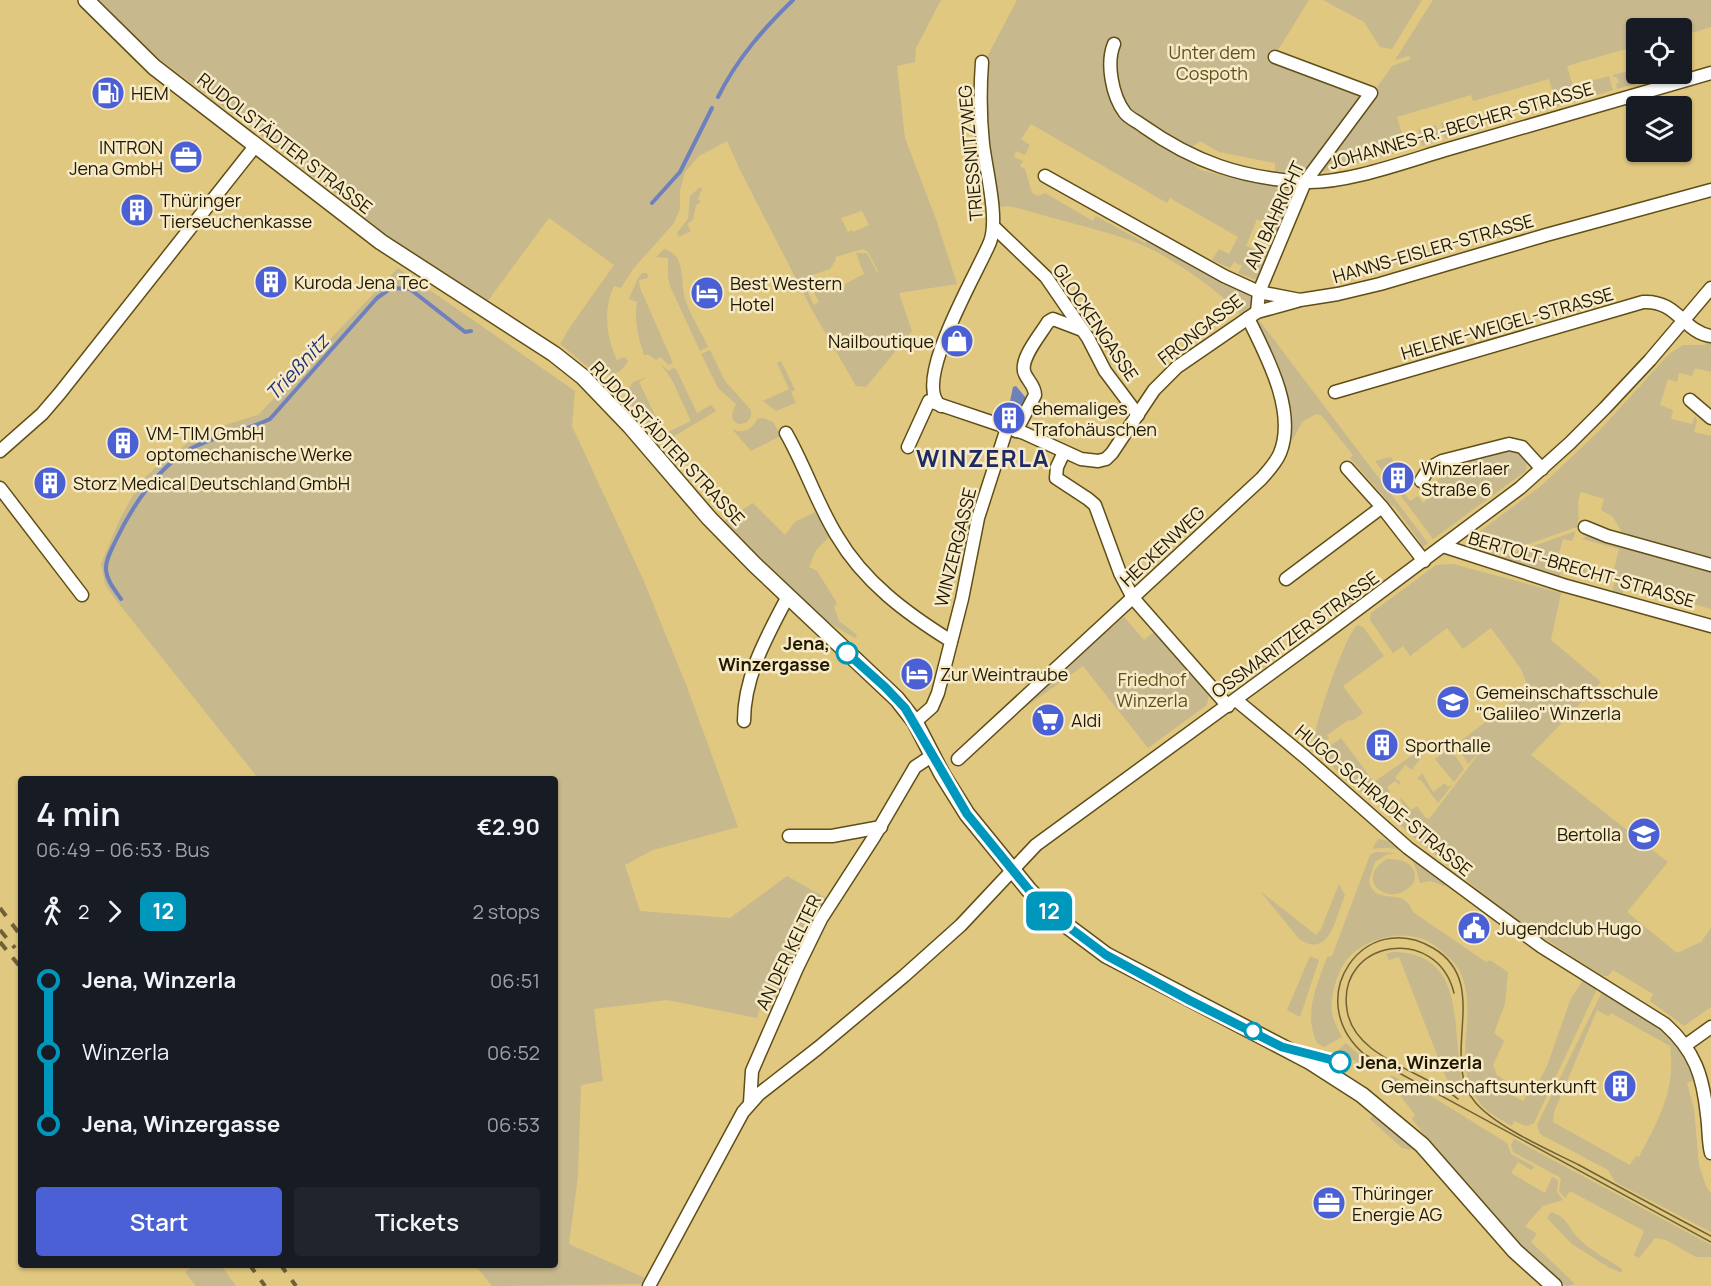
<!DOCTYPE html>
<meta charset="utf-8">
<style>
body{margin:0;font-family:Manrope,sans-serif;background:#20242c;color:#f1f3f6;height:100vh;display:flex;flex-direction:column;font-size:22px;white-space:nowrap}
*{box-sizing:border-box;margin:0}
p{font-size:20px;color:#9ea1a6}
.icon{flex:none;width:33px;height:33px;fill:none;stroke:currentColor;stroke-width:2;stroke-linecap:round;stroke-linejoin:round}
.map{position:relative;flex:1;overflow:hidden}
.side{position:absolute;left:18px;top:776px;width:540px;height:492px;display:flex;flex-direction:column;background:#171b24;border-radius:6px;box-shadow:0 2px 4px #0004}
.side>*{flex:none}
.badge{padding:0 12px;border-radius:9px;font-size:21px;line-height:39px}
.buttons{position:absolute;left:1626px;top:18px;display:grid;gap:12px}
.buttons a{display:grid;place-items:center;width:66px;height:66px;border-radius:6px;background:#171b24;box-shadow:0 2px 4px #0004;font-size:30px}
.map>.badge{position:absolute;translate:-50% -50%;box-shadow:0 0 0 3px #fff}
.legs{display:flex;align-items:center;gap:9px;height:66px;padding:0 18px;font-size:20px}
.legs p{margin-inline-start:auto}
.overview{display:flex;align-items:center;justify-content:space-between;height:102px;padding:0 18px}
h1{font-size:33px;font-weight:600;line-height:45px}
.cta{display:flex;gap:12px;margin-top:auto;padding:12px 18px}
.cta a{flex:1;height:69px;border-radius:6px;background:#4a60d4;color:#fff;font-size:24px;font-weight:600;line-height:69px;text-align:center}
.cta a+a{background:#20242c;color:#f1f3f6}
ul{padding:0 18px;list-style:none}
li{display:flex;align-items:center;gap:21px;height:72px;font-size:22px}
li i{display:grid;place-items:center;width:9px;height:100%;margin:0 8px;background:currentColor}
li i::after{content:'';width:15px;height:15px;margin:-8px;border:4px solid;border-radius:50%;background:#171b24}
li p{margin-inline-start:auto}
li:first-child i{background:linear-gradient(#0000 50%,currentColor 0)}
li:last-child i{background:linear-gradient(currentColor 50%,#0000 0)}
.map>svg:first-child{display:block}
</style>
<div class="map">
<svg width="1711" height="1286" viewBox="0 0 1711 1286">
<rect width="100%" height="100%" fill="#e0c881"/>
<!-- green -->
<g fill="#c7b88d" fill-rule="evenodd">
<path d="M96,0h845l-25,48 -1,14 -18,4 8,72 32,84 20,62 -58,9 13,38 -46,56 -10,-1 -45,-78 -70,-136 -14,-31 -28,15 -14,16 -5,19v18l-6,14 -41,46 -12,19 -7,-2c-11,23 -8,51 3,74l7,-3 4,4c-6,13 -20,17 -33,12l-35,-29 10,-17 44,-62 -65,-47 -62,84 -90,-59 -139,-110 -96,-72 -42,-37zM862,211l7,14 -16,7 -1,-2 -4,2 -7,-14zM863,249l5,3 10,19 -1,1 -10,-19h-11l8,21 -19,10v5l-7,-13 -24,9h-4l9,17 -5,3 -13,-26 29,-10 6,-9 -1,-3z"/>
<path d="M1017,0h292l-34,55 93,32 -58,76 -6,10 -29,-2v-8l-56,-11 -19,-11 -12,9 -71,-39 84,59 27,7 68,11 -20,50 -6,-4 3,-8 -16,-7 -11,27 17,7 3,-7 6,1 -12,34 -22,-8 4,-7 -8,-4 -4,6 -18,-8 7,-11 10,5 9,-17 -68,-39 -3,5 -136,-79 -10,15 9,6 -5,10 -9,-4 -2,6 9,4 -3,5 5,3 7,24 6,3 7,-3 48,28 3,-5 49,27 3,-3 88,49 16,5 3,13 -13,9c-25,-28 -79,-65 -115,-77 -33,-11 -68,-19 -102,-29l-16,-4 -10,1c-8,-46 -20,-104 -12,-150z"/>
<path d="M1323,0h99l-30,49 -12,-2 -16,-25z"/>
<path d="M1433,0h278v27l-29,9v-8h-46v18l-69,20 6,20 11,-3 4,14 -44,13 -2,-9 12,-4 -5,-18 -76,22 -2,-6 -74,22 5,17 11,-3 5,16 -46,12 -3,-7 -7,2 1,8 -46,11 75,-107 19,-7 -2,-3 -14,4z"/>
<path d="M1635,69l3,14 -21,6 -1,-5 3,-1 -2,-6h-3l-1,-2z"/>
<path d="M1609,76l4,14 -20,6 -1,-4 3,-1 -4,-10z"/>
<path d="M1477,113l2,6 7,-2v9l-15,5 -5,-15z"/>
<path d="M1463,117l4,15 -22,7 -4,-16z"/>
<path d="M1436,125l4,15 -18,6 -4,-16z"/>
<path d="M699,188h3l-4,11 3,3 -5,3 -3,15 -6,4 4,7 -12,6 -2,-4 11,-14 2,-23z"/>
<path d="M664,249c23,6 16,33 21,50 5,16 16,32 23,48l-8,4 -30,-65 -2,-9v-19l-12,-1z"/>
<path d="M398,268l177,123 -3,35 71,153 44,108 51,140 -85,23 -28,15 15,46 90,7 57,-42 39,22 -55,107 -11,2 -3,11 -90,-18 -73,9 9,72 -22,4 -3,91 -9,68 76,34 -4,6 -149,2 -17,-21 80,-1v-486h-297l-143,-179 -10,-15 -4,-20 18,-43 21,-39 26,-24 40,-27 52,-16z"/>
<path d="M642,273h5l1,5 -9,2 1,8 33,75 -4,2 -9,-8 -4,3 -7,-5h-5c-6,-19 -10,-34 -7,-53l-8,-3 8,-19z"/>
<path d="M1259,320l169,223 -7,5 -1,-6 -26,-36h-2l-42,-48 3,-3 -32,-40 -5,-1 -14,8 -9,17h-4l-31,-114z"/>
<path d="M1707,341h4v31l-16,-4 -3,8 -13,-3 -2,9 -9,-3 -8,26 13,5 -2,9 21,5 3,-8 2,4 -3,12 17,4v127l-87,-27 -11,-19 -12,-7 3,-11 -23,-7c-6,13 0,23 -4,35l-80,28 -24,-7 -4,-6 2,-4 71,-53 56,-53 71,-78 14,-9h22z"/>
<path d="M710,350l15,31 26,29v7l-5,6 -8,1c-10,-6 -5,-12 -2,-20l-18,-16 -17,-34z"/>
<path d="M781,361l14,29 -4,2 5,11 -20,8 -13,-10 26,-12 -12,-26z"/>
<path d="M660,363l8,8 5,-3 3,1 21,44 14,-8 5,6 -55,33 -30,-40c-4,-8 -3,-15 2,-22l14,-5 -8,5 25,52 27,-13 -19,-41z"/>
<path d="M763,418l10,4 8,14 -30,15 -19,-22c11,5 20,1 25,-10z"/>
<path d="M1517,449l10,11 -1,11 -93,68 -58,-78 16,-4 7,13 -7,6 19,25 8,-5 5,7 19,-15 -5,-8 14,-9 -2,-9 3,-1 2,7 7,-2 -1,-7 30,-9z"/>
<path d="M753,503l32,32 10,-13 20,-10 14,25 -13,13 -7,17 8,4 20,32 -3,4 5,14 18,14 -2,3 -35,-20 -97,-96z"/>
<path d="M1576,531l-4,10 -9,-2 -6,22 55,15 7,-27 -37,-10 6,-4 123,34v40l-85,-25 -4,11 -10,-3 3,-11 -52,-14 -4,11 -60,-20z"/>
<path d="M1453,564l108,29 -10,47 50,42 -70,73 137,107 -41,50 50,41 24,-11 10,-14v79l-27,19 -34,-25 3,-7 -40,-24 -5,6h-5c-78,-47 -151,-105 -219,-165l7,-5 5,6 8,-6 -4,-7 1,-1 10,12 6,-4 8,11 4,2 55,-72 -16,17 -10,-17v-4l71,-54 -8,-20 -30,-41 -28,21 -16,-21 -37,28 -7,-10 -10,7 -23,-33 1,-7 65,-48z"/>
<path d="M1124,617l20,23 10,-8 55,62 -2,11 -59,43 -65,-82 -88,63 -2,-1z"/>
<path d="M1357,625l6,2 21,29 -41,30 20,27 -11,8 -2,-2 -23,16 2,3 -13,9 -3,-4c3,-22 31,-105 44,-118z"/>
<path d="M1341,738l33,44 46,-32 2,6 -10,14 -7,-5 -10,13 6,5 -2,2 -4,-4 -8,6 3,5 -15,12 -52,-46 2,-8z"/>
<path d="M1450,748l14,21 -10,13 -19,-23z"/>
<path d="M1422,773l11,19 12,-9 3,4 5,-3 -15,19 -17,-23 -4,-1z"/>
<path d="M1378,839l16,3 53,41 -3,3 -13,-5 -11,2c-6,-29 -18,-38 -48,-34z"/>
<path d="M1376,852l20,1 -10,2 -11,7 -6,18c5,29 35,4 44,32l73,50 4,-2 18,12 -3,32 -11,29 10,8 -11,24 4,10 9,6 -4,9 21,11 5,-8h5l14,-27 24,-68 12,-17 14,8 -63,134 -8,3 -12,-5 -2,5c-12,-7 -25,-13 -33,-24 -30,-37 2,-92 -20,-132 -5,-9 -14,-16 -22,-23 -25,-20 -66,-12 -87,9 -12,12 -20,39 -18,56 1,8 6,17 10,25l-18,10 -7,-4c-14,-30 0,-57 10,-86l5,-1 38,-101z"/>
<path d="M1387,859c15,-1 32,6 27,23 -22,30 -63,-2 -27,-23z"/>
<path d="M1339,884l6,11c-9,21 -15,65 -46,44l-39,-48 56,44 5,-6z"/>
<path d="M1392,952c76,0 59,78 70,129l-11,6 -7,-14 -45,-116 -10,3 -3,-6z"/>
<path d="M1310,956l9,4 -19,57 -13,-7z"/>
<path d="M1602,992c28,17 63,33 82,61 5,8 8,17 12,26l-9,4 7,26 5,56 7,21 5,8v38l-96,-50 -7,-12 -68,-36 -3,-9zM1597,1010l11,6 3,-3 59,33c6,44 -11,73 -31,111l-3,-1 -6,9 -77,-43 1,-10z"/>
<path d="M1346,1043l20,18 -3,3 -28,-11z"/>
<path d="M1391,1075l45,24 71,44 4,11 24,13 -4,3 -13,-8 -7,11 34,20 7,-16 6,3 -1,12 6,8 -20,6 -18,20 12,8 -6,8 44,42 -9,2c-57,-50 -109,-107 -154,-167l3,-4 -26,-34z"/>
<path d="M1372,1116c16,1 30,20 41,31l-3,3 -8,-2 -32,-29z"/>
<path d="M1514,1139l197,106v12h-15l-30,-17 -11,-2 -16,20 -5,-3 10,-24 -74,-40 -5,7 -6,-7 2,-13 -48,-26 -2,-7z"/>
<path d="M1551,1212c17,6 16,13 27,26 11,12 30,21 44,31v4l-14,-6 -36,-23 -25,-26z"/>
<path d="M194,1265h27l15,21h-40l-11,-14z"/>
</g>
<!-- water -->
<path fill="#6f81bd" d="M1016,386l10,12 -8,12 -9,-4 4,-19z"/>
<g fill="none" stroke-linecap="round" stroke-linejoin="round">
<!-- stream -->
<g stroke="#6f81bd" stroke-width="4">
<path d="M718,97c19,-38 45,-68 75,-97"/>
<path d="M652,203l28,-31 32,-64"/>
<path d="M121,599c-6,-9 -14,-18 -15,-29 -1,-10 6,-21 10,-30 17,-35 42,-73 76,-92 25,-13 53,-17 78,-29l107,-121 14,-10 19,1 55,43 6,-1"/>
</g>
<!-- minor casing -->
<g stroke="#604e17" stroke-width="15">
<g id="minor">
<path d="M1114,44c-8,19 -2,52 11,69 4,5 13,9 18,13 51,36 98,52 161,56 41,2 101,-20 141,-32 89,-25 177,-52 266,-77"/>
<path d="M1045,176l179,100 35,16 41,8 38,-6 42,-10 166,-49 165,-45"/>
<path d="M995,228l51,49 42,61 17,33 33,44"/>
<path d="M1257,312l2,-20 46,-110 66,-89 -96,-36"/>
<path d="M1335,392l308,-90c35,-2 40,30 68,34"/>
<path d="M1690,400l21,18"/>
<path d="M941,406c-31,-22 38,-136 49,-164 9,-23 -4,-72 -7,-98 -3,-28 -3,-55 -1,-82"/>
<path d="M1016,431l19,-36c0,-9 -7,-14 -10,-21 -7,-14 16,-40 23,-52l5,-3 29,11"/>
<path d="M786,433c19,33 31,71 51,103 27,46 69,77 114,105"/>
<path d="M908,447l21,-46 95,32 57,26 17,2 8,-2 6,-6 42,-63 23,-23 80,-55 40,-11"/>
<path d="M0,451l42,-37 18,-21 196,-248"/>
<path d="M1064,452l-7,15 -1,11 32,21 7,6 25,68 13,25 95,108"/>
<path d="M1347,468l35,39 42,54"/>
<path d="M1421,481l8,-13 13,-7 67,-17 13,3 20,22"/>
<path d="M0,488l82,107"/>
<path d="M1585,527l22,9 104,29"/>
<path d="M1443,546l120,39 148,41"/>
<path d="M1286,579l96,-72"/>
<path d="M1236,700l69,57 103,91 134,99 123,77c30,27 38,52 42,91 2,13 1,26 4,38"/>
<path d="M744,721c0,-46 24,-86 44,-125"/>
<path d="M915,722l17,-15 6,-14 24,-94 16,-81 29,-90"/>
<path d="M958,759l303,-280c7,-8 15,-16 19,-26 17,-42 -14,-98 -32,-135"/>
<path d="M789,836h43l49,-9"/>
<path d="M1686,1045l25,-18"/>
<path d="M750,1103l2,-32 45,-103 24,-49 53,-82 41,-70 18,-12"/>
<path d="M649,1286l94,-174 16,-18 59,-46 86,-72 57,-51 75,-80 286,-209 198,-148 50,-45 35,-35 45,-48 61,-72"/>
</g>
</g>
<!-- tertiary casing -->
<g stroke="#604e17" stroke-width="18">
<path id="tertiary" d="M86,0l68,67 227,175 173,112 29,23 47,49 79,92 46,47 142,134 18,23 27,52 25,40 62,76 29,29 48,36 203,106 53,34 60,50 93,106 39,35"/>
</g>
<!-- minor -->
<use href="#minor" stroke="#fff" stroke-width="12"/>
<!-- tertiary -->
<use href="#tertiary" stroke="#fff" stroke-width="15"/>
<!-- tram -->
<g stroke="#706135" stroke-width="1.5">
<path d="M1454,993c-17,-70 -118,-53 -107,17 7,48 77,61 111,89"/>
<path d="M1711,1236c-44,-23 -88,-47 -132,-71 -30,-15 -83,-38 -104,-63 -37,-44 18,-119 -42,-154 -68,-41 -133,50 -69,106l347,188"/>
</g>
<!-- rail -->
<g stroke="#706135" stroke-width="4" stroke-dasharray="10 10" stroke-linecap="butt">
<path d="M0,908l21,28"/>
<path d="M0,930l15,18"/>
<path d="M0,942l21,26"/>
<path d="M249,1264l16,22"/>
<path d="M280,1264l16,22"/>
</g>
</g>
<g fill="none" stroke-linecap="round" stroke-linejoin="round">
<!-- line-1 casing -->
<g stroke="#fff" stroke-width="14">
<path id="line-1" d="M847,653l38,34 20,21 62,106 62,76 29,29 48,36 83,45 93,47 58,15"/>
</g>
<!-- line-1 -->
<use href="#line-1" stroke="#0097bd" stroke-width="9"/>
</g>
<!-- icons -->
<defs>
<g id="fuel-disc" transform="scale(1.725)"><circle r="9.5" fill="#4a60d4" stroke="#f6eac7"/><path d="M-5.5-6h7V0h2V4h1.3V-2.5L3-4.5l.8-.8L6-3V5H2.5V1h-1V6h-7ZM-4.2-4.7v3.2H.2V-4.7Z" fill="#fff"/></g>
<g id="office-disc" transform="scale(1.725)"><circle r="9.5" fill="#4a60d4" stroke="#f6eac7"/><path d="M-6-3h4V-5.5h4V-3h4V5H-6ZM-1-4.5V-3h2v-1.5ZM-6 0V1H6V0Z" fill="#fff"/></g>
<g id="building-disc" transform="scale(1.725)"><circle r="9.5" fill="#4a60d4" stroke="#f6eac7"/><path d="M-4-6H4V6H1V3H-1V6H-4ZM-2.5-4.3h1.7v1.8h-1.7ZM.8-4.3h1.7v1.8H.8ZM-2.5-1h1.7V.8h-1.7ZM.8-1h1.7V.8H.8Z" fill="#fff"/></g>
<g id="hotel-disc" transform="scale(1.725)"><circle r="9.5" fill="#4a60d4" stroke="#f6eac7"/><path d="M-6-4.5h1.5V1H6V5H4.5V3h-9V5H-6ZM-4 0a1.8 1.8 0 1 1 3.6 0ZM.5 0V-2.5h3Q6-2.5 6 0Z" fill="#fff"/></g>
<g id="shop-disc" transform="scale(1.725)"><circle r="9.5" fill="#4a60d4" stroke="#f6eac7"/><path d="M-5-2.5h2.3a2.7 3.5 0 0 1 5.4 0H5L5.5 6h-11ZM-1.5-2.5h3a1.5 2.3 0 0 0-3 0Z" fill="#fff"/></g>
<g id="school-disc" transform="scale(1.725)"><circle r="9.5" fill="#4a60d4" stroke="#f6eac7"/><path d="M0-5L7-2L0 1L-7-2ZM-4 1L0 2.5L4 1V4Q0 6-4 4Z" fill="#fff"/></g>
<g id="supermarket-disc" transform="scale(1.725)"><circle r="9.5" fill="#4a60d4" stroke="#f6eac7"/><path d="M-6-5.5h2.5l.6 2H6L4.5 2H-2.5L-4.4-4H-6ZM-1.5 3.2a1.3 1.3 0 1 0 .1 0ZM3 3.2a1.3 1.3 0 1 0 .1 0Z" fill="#fff"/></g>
<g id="civic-disc" transform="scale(1.725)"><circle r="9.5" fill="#4a60d4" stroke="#f6eac7"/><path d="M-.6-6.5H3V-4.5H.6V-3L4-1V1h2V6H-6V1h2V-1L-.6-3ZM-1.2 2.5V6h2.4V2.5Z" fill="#fff"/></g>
</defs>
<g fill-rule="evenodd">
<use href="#fuel-disc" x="108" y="93"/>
<use href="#office-disc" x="186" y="157"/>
<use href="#building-disc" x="137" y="210"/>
<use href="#building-disc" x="271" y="282"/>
<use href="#hotel-disc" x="707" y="293"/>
<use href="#shop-disc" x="957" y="341"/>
<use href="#building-disc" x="1009" y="418"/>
<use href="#building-disc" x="123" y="443"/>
<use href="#building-disc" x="1398" y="478"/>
<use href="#building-disc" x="50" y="483"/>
<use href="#hotel-disc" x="917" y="674"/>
<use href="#school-disc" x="1453" y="702"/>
<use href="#supermarket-disc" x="1048" y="720"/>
<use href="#building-disc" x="1382" y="745"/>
<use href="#school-disc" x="1644" y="834"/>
<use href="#civic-disc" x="1474" y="928"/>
<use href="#building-disc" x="1620" y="1086"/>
<use href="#office-disc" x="1329" y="1203"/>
</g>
<!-- markers -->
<g fill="#fff" stroke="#0097bd" stroke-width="3">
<circle cx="847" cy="653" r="10"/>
<circle cx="1253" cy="1031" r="8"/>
<circle cx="1340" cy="1062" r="10"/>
</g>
<g text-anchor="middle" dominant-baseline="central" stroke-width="5" stroke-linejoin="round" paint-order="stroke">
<!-- park labels -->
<g font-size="18" fill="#61501a" stroke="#f6eac7">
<text x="1212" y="52">Unter dem<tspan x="1212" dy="21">Cospoth</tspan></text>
<text x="1152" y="679">Friedhof<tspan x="1152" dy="21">Winzerla</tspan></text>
</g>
<!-- poi labels -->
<g font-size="18" fill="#211800" stroke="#f6eac7" text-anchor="start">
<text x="131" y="93">HEM</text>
<text x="163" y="147" text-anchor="end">INTRON<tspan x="163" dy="21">Jena GmbH</tspan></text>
<text x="160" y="200">Thüringer<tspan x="160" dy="21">Tierseuchenkasse</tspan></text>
<text x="294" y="282">Kuroda Jena Tec</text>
<text x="730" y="283">Best Western<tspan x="730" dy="21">Hotel</tspan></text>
<text x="934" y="341" text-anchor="end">Nailboutique</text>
<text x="1032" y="408">ehemaliges<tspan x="1032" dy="21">Trafohäuschen</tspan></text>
<text x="146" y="433">VM-TIM GmbH<tspan x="146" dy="21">optomechanische Werke</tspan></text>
<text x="1421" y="468">Winzerlaer<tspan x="1421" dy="21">Straße 6</tspan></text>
<text x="73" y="483">Storz Medical Deutschland GmbH</text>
<text x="940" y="674">Zur Weintraube</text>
<text x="1476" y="692">Gemeinschaftsschule<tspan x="1476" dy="21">"Galileo" Winzerla</tspan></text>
<text x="1071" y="720">Aldi</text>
<text x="1405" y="745">Sporthalle</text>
<text x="1621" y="834" text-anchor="end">Bertolla</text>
<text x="1497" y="928">Jugendclub Hugo</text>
<text x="1597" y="1086" text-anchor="end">Gemeinschaftsunterkunft</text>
<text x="1352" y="1193">Thüringer<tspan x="1352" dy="21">Energie AG</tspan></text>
</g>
<!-- street labels -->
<g font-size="18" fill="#211800" stroke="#f6eac7">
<text transform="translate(1461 125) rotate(-16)">JOHANNES-R.-BECHER-STRASSE</text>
<text transform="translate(285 143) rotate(38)">RUDOLSTÄDTER STRASSE</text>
<text transform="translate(970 153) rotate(-95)">TRIESSNITZWEG</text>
<text transform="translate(1274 215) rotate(-65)">AM BAHRICHT</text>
<text transform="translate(1433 248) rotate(-16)">HANNS-EISLER-STRASSE</text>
<text transform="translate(1096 322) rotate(56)">GLOCKENGASSE</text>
<text transform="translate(1507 323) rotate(-16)">HELENE-WEIGEL-STRASSE</text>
<text transform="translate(1200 329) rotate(-38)">FRONGASSE</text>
<text transform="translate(668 443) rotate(47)">RUDOLSTÄDTER STRASSE</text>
<text transform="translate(1162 546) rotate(-43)">HECKENWEG</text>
<text transform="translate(955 547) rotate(-76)">WINZERGASSE</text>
<text transform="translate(1582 569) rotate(16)">BERTOLT-BRECHT-STRASSE</text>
<text transform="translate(1295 634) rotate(-36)">OSSMARITZER STRASSE</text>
<text transform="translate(1384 800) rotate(40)">HUGO-SCHRADE-STRASSE</text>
<text transform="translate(788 952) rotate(-64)">AN DER KELTER</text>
</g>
<!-- stop labels -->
<g font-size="18" font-weight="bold" fill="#211800" stroke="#f6eac7" text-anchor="end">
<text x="830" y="643">Jena,<tspan x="830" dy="21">Winzergasse</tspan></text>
<text x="1356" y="1062" text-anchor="start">Jena, Winzerla</text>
</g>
<!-- water labels -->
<g font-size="20" font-style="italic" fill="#26337b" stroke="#f6eac7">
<text transform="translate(297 367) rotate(-47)">Trießnitz</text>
</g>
<!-- district labels -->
<g font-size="24" font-weight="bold" letter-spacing="1.5" fill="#1f2a62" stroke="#f6eac7">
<text x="983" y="457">WINZERLA</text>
</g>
</g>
</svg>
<div class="buttons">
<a><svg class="icon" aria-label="locate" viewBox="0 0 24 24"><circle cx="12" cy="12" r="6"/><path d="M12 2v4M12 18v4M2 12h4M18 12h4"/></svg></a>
<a><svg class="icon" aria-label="layers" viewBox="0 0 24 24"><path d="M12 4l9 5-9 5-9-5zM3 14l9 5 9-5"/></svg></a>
</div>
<b class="badge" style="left:1049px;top:911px;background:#0097bd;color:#fff">12</b>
<section class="side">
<div class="overview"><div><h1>4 min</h1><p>06:49 – 06:53 · Bus</p></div><b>€2.90</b></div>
<div class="legs"><svg class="icon" aria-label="walk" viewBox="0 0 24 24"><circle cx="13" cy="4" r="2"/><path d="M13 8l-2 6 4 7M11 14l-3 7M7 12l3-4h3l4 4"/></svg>2<svg class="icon" aria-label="forward" viewBox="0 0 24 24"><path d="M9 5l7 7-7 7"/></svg><b class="badge" style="background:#0097bd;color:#fff">12</b><p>2 stops</p></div>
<ul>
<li><i style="color:#0097bd"></i><b>Jena, Winzerla</b><p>06:51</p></li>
<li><i style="color:#0097bd"></i><span>Winzerla</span><p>06:52</p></li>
<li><i style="color:#0097bd"></i><b>Jena, Winzergasse</b><p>06:53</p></li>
</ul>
<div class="cta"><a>Start</a><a>Tickets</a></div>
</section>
</div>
